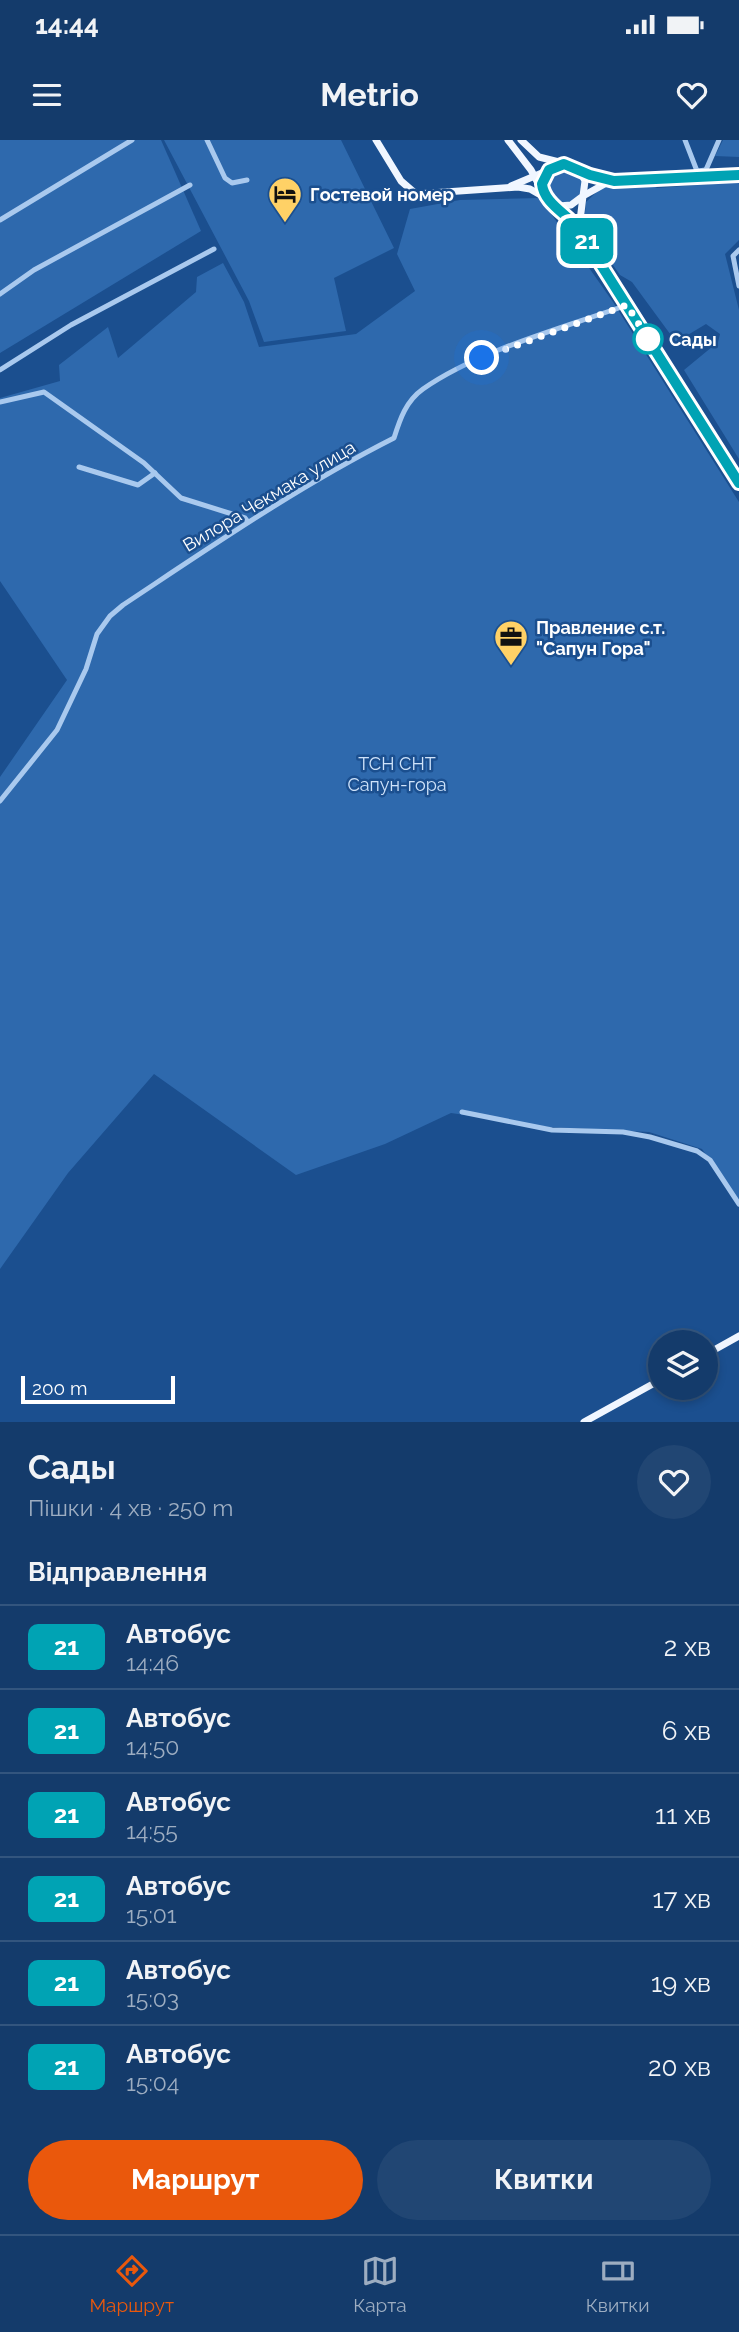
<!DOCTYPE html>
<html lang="uk">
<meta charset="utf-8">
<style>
body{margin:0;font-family:Raleway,sans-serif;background:#214673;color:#f1f3f6;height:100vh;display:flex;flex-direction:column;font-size:26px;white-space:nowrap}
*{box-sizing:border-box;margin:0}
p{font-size:23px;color:#9dadc1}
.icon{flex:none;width:38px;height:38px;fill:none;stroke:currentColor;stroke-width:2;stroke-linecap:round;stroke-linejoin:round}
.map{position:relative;height:1282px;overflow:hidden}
.sheet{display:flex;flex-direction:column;background:#143b6b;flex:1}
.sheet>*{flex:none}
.badge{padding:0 14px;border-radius:10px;font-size:24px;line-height:46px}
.controls{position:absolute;left:648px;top:1190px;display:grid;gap:14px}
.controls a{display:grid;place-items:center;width:70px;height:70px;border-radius:50%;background:#143b6b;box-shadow:0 4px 10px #0003,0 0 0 2px #33557e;font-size:35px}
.scale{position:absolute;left:21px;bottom:18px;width:154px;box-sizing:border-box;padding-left:7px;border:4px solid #fff;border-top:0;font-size:19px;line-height:24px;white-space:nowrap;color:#fff;-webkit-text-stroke:5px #1b4f8f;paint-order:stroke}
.you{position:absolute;width:35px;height:35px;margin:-18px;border:5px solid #fff;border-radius:50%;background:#1a73e8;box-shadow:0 0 0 10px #1a73e833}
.map>.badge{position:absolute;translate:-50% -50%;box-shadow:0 0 0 4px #fff}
h2{padding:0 28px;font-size:26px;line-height:63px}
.round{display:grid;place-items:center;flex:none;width:74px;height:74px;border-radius:37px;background:#214673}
.head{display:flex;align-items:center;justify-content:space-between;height:119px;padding:0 28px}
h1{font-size:33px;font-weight:700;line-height:52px}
.action{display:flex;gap:14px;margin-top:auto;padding:14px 28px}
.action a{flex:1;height:80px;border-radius:42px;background:#ea580c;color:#fff;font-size:28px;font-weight:700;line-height:80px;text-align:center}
.action a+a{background:#214673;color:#f1f3f6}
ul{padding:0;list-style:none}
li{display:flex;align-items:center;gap:21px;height:84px;padding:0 28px;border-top:2px solid #33557e}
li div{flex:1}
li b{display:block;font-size:26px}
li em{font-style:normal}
li .badge{min-width:77px;font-weight:700;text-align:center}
.status{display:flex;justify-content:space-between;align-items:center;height:49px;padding:0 35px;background:#143b6b;direction:ltr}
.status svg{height:19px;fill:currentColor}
header{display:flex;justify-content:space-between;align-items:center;height:91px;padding:0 28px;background:#143b6b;font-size:32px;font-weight:700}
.menu{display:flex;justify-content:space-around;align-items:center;height:98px;border-top:2px solid #33557e;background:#143b6b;font-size:19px;color:#9dadc1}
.menu a{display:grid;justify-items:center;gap:4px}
.menu .active{color:#ea580c}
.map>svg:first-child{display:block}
</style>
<div class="status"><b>14:44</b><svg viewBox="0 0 49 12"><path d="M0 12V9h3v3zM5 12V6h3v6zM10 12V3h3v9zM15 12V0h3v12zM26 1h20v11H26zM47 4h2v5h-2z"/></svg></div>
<header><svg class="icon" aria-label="menu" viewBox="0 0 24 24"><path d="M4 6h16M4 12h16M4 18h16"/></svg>Metrio<svg class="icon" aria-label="heart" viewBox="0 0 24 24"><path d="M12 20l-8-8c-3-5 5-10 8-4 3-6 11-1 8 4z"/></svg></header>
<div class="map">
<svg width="739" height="1282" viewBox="0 0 739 1282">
<rect width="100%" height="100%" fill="#1b4f8f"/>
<!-- green -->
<g fill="#2e69ad">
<path d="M0,0h161l40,91 -201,122z"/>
<path d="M164,0h177l53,108 -60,30 12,53 -82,11 -15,-41z"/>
<path d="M723,0h16v17l-24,-1z"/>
<circle cx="565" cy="44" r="18"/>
<path d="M649,42l8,6 82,-6v58l-14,14 14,56v149l-55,-89 34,-28 2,-8 -14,-10 -30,18 -44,-60 -12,-7 -36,-51 2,-22 17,-16z"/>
<path d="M540,58l73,104 126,200v701l-37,-54 -53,-17 -100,-5 -98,-14 -66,31 -89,31 -142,-101 -86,99 -68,96v-492l67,-97 -67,-99v-183l60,-17 -1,-16 49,-38 10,31 78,-66 1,-15 26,-14 21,39 15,45 97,-13 59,-43 -18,-37 13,-45 50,-9z"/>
</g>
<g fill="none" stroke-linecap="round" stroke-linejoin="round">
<!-- minor -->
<g stroke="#a9c9ee" stroke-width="5">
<path d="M207,0l18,38 7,5 15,-3"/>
<path d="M685,0l12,31 9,-1"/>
<path d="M705,32l14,-32"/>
<path d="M0,80l132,-80"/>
<path d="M739,110l-6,6 6,30"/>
<path d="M0,154l34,-24 156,-85"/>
<path d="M0,230l71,-45 143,-76"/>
<path d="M0,262l44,-10 100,71 37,35 64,20 3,4"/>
<path d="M79,327l59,18 17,-12"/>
<path d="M0,661l57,-71 29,-61 11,-35 13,-18 13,-11c89,-59 176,-119 271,-167 6,-19 12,-37 29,-49 56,-39 140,-61 204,-84"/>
<path d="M462,972l90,18 71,2 27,5 47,14 13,9 29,44"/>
</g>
<!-- major -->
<g stroke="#f0f6ff" stroke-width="7">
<path d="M376,0l25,41 15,13 102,-7 12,2 14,8"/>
<path d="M508,0l23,30 15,28 19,14 15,18 159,253"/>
<path d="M521,0l18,17 32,8 32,14 136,-4"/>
<path d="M511,46l38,-16"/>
<path d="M559,66l12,-1 12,-9 2,-15 -5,-10"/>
<path d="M579,89l4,-33 27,-15"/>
<path d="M705,1215l34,-19"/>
<path d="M584,1282l76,-42"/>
</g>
</g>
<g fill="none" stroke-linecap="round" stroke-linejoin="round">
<!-- line casing -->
<g stroke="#fff" stroke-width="16">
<path id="line" d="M739,35l-125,6 -24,-6 -26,-11 -15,6 -7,14c2,20 26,30 37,46l160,253"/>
</g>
<!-- line -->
<use href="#line" stroke="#00a3b4" stroke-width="10"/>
<!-- walk -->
<path stroke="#fff" stroke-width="7" stroke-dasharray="0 12.6" d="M482,218l145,-53 21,34"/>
</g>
<!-- icons -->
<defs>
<g id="hotel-pin" transform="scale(1.75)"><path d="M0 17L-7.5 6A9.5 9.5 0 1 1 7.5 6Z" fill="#ffd166" stroke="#1b4f8f"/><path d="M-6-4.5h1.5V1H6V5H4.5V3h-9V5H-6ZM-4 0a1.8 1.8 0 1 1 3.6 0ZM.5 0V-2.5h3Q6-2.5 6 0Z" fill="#111"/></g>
<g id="office-pin" transform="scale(1.75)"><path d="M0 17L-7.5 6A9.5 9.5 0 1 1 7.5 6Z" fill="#ffd166" stroke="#1b4f8f"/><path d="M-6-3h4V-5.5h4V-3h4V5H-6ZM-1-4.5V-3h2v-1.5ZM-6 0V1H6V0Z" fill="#111"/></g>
</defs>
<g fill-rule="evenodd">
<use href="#hotel-pin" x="285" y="54"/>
<use href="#office-pin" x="511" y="497"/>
</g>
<!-- markers -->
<circle fill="#fff" stroke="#00a3b4" stroke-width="3.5" cx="648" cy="199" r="14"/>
<g text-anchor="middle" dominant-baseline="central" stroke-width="5" stroke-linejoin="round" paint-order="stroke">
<!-- poi labels -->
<g font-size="18" font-weight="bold" fill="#fff" stroke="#1b4f8f" text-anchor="start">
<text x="310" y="54">Гостевой номер</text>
<text x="536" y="487">Правление с.т.<tspan x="536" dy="21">"Сапун Гора"</tspan></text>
</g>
<!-- stop labels -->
<g font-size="18" font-weight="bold" fill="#fff" stroke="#1b4f8f" text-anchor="start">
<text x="669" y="199">Сады</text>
</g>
<!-- street labels -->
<g font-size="18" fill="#fff" stroke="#1b4f8f">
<text transform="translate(269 356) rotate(-31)">Вилора Чекмака улица</text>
</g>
<!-- park labels -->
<g font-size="18" fill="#cfe3fa" stroke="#1b4f8f">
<text x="397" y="623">ТСН СНТ<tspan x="397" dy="21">Сапун-гора</tspan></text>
</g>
</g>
</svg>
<div class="controls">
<a><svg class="icon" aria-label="layers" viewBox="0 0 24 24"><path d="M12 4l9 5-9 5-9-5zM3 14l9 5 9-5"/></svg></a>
</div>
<div class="scale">200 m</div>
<div class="you" style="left:482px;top:218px"></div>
<b class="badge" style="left:587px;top:101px;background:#00a3b4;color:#fff">21</b>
</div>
<section class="sheet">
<div class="head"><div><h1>Сады</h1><p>Пішки · 4 хв · 250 m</p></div><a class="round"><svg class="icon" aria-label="heart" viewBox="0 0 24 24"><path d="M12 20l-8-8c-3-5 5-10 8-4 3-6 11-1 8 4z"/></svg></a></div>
<h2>Відправлення</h2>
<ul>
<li><span class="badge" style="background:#00a3b4;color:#fff">21</span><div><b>Автобус</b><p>14:46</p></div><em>2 хв</em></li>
<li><span class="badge" style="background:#00a3b4;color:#fff">21</span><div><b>Автобус</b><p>14:50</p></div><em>6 хв</em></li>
<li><span class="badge" style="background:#00a3b4;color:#fff">21</span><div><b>Автобус</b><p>14:55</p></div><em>11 хв</em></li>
<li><span class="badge" style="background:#00a3b4;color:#fff">21</span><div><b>Автобус</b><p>15:01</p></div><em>17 хв</em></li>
<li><span class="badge" style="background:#00a3b4;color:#fff">21</span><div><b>Автобус</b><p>15:03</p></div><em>19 хв</em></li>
<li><span class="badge" style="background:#00a3b4;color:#fff">21</span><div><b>Автобус</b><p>15:04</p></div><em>20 хв</em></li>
</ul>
<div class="action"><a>Маршрут</a><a>Квитки</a></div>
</section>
<nav class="menu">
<a class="active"><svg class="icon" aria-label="directions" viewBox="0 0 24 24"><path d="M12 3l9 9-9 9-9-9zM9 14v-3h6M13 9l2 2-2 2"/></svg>Маршрут</a>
<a><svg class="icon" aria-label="map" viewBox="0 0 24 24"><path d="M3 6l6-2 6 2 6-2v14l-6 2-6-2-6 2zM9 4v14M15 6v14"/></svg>Карта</a>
<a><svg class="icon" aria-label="tickets" viewBox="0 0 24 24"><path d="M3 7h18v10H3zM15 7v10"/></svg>Квитки</a>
</nav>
